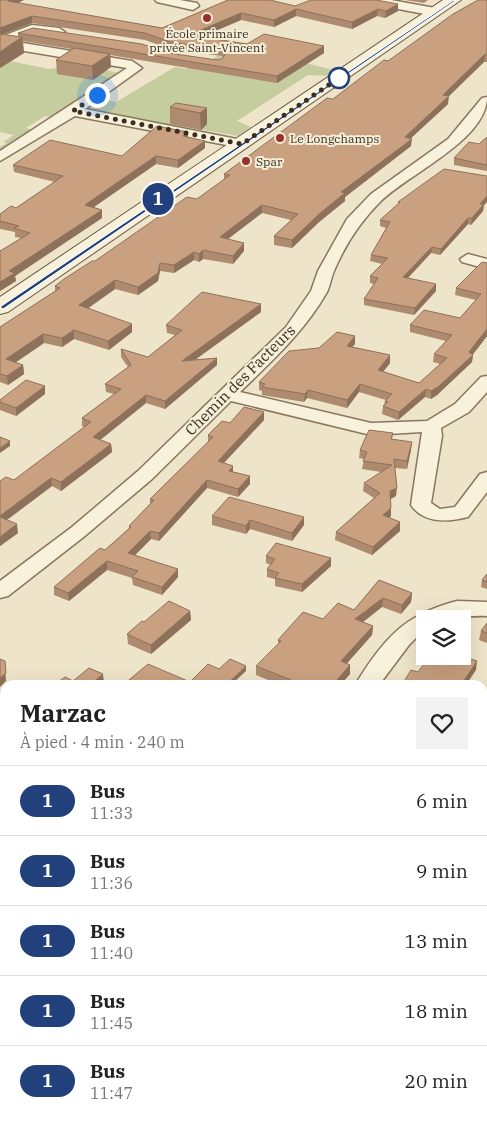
<!DOCTYPE html>
<html lang="fr">
<meta charset="utf-8">
<style>
body{margin:0;font-family:"IBM Plex Serif",serif;background:#f2f2f2;color:#222;height:100vh;display:flex;flex-direction:column;font-size:19px;white-space:nowrap}
*{box-sizing:border-box;margin:0}
p{font-size:16px;color:#767676}
.icon{flex:none;width:28px;height:28px;fill:none;stroke:currentColor;stroke-width:2;stroke-linecap:round;stroke-linejoin:round}
.map{position:relative;flex:1;overflow:hidden}
.details{position:absolute;left:0px;top:680px;width:488px;height:446px;display:flex;flex-direction:column;background:#fff;border-radius:15px 15px 0 0;box-shadow:0 5px 20px #0002}
.details>*{flex:none}
.badge{padding:0 10px;border-radius:16px;font-size:18px;line-height:32px}
.buttons{position:absolute;left:416px;top:610px;display:grid;gap:10px}
.buttons a{display:grid;place-items:center;width:55px;height:55px;border-radius:0px;background:#fff;box-shadow:0 5px 20px #0002;font-size:25px}
.you{position:absolute;width:25px;height:25px;margin:-12px;border:4px solid #fff;border-radius:50%;background:#1a73e8;box-shadow:0 0 0 8px #1a73e833}
.map>.badge{position:absolute;translate:-50% -50%;box-shadow:0 0 0 2px #fff}
.round{display:grid;place-items:center;flex:none;width:52px;height:52px;border-radius:0px;background:#f2f2f2}
.head{display:flex;align-items:center;justify-content:space-between;height:85px;padding:0 20px}
h1{font-size:24px;font-weight:700;line-height:38px}
ul{padding:0;list-style:none}
li{display:flex;align-items:center;gap:15px;height:70px;padding:0 20px;border-top:1px solid #e0e0e0}
li div{flex:1}
li b{display:block;font-size:19px}
li em{font-style:normal}
li .badge{min-width:55px;font-weight:700;text-align:center}
.map>svg:first-child{display:block}
</style>
<div class="map">
<svg width="487" height="1126" viewBox="0 0 487 1126">
<rect width="100%" height="100%" fill="#eee4c9"/>
<!-- green -->
<g fill="#c5cc9d">
<path d="M0,15l35,1 -12,13 186,33 23,-17 106,26 -8,5 -22,-1 -71,46 18,8 -10,8 -161,-27 17,-11 15,3 59,-35 11,2 6,-4 -168,-28 -24,5z"/>
<path d="M0,59l49,10 34,-5 35,9 -65,44 -8,-1 -19,12 6,2 -32,21v-4l7,-4 -4,-1 11,-7 -14,-3z"/>
</g>
<g fill="none" stroke-linecap="round" stroke-linejoin="round">
<!-- street casing -->
<g stroke="#8a765e" stroke-width="3">
<g id="street">
<path d="M155,0h25l17,3 2,3 -6,4 -36,-8z"/>
<path d="M366,0h25l44,8 6,4 -6,4 -63,-12z"/>
<path d="M32,25l27,3 6,4 -6,4 -26,-3 -22,8 121,20 10,7 -57,41 157,31 7,4 -7,4 -167,-32 -75,45v-10l127,-83 -127,-21v-10z"/>
<path d="M487,97c0,43 -79,77 -107,105 -20,20 -35,43 -46,69 -3,7 -4,15 -7,21 -22,39 -55,69 -87,100l131,31 56,-2 28,-17 26,-27 6,-1v16l-18,20 -28,16 1,8 -11,67 9,6 15,-2 25,-33 7,-2v20l-19,25c-20,5 -44,7 -57,-12l11,-73 -51,3 -140,-34 -79,78 -66,56 -78,61 -8,2v-17l72,-54 66,-56 148,-144 25,-36 7,-20 29,-52 24,-25 77,-55 34,-41z"/>
<path d="M468,254l19,5v10l-25,-7 -2,-3z"/>
<path d="M457,601l30,1v14c-21,-1 -41,3 -62,3v10l-16,16 -30,40h-24c29,-46 48,-70 102,-84z"/>
<path d="M5,1111v10h24l-2,5h-27v-9z"/>
</g>
</g>
<!-- secondary casing -->
<g stroke="#6c5841" stroke-width="2">
<g id="secondary">
<path d="M443,0h18l-453,312 -8,2v-17z"/>
<path d="M0,968l5,2v31l-5,-2z"/>
<path d="M345,1121h55l2,5h-54z"/>
</g>
</g>
<!-- street -->
<use href="#street" fill="#f8f1dc" fill-rule="evenodd"/>
<!-- secondary -->
<use href="#secondary" fill="#f8f1dc" fill-rule="evenodd"/>
</g>
<!-- wall -->
<g fill="#ae8a6e" fill-rule="evenodd">
<path d="M0,0l162,28 66,-28 67,6 103,-2v7l-13,7 -8,-2 -25,13 -56,-13 -22,11 -33,-7 -40,17 46,7 77,2v7l-47,30 -167,-28 1,12 -18,13 -36,-6 -1,-14 16,-11 -49,-8 1,12 -24,15zM32,23l113,17 25,9 52,7 1,2 -1,1 -5,1 -199,-27v4l-15,-3z"/>
<path d="M405,0h23l-4,3z"/>
<path d="M487,0v62h-3l-36,34v8l-37,34v8l-66,51v4l-26,21 -27,26 -18,-3v-9l17,-16 -29,-7 -34,26 16,12 -11,13 -30,-5 -4,3 -5,-2 -20,13 -14,-2 -2,10 -20,14 -23,-6 -27,19 44,24 -23,18 -35,-11 -12,8 -18,-4 -29,20 8,2 1,9 -16,11 -8,-3v-55l55,-36v-5l142,-87 27,-19v-6l109,-75 55,-38z"/>
<path d="M170,107l37,1v16l-6,6 -31,-6z"/>
<path d="M188,132v5l17,4v7l-27,20 -22,-4 -62,43 8,3v8l-87,58 1,5 -16,10v-40l21,-13 -6,-1v-5l-15,-3v-15l16,-6 39,-26 -41,-10 -1,-7 109,-9z"/>
<path d="M487,137v34l-33,-6v-7l25,-14z"/>
<path d="M487,176v26l-3,3 -1,6 -12,14 -3,-1 -28,31 -9,-2 -23,25 28,13 -22,24 -50,-10v-6l10,-15 -4,-1v-7l12,-12 -12,-3 1,-6 15,-27 -6,-2v-6l18,-15v-3z"/>
<path d="M482,262l5,74 -14,18 -1,8 -35,33 -6,4 -6,-2 -27,23 -16,-6 1,-8 1,-1 1,-4 1,-1 -27,-8 -12,16 -40,-10 -3,4 -42,-7v-4l-3,-1v-8l60,-34 36,-12v8l-3,3 38,16 -7,9 36,11 21,-19 -7,-2 1,-8 12,-13 -36,-9v-7l50,-7 16,-18 -21,-5 1,-7z"/>
<path d="M261,304v8l-66,48 22,-2v7l-52,44 -19,-6 -46,37 11,4 1,8 -51,39 -9,-5 -45,34 11,13 -18,13v-65l14,-1 70,-53 -2,-1v-8l32,-24 -8,-2 -1,-8 23,-17 -7,-10v-8l27,8 27,-22 -8,-2 -1,-8z"/>
<path d="M45,386v8l-29,22 -16,-6v-10z"/>
<path d="M264,412v8l-40,43 9,9 17,12 -12,13 -31,-9 -48,53 -8,-2 -16,16 43,22 -16,18 -29,-10 -1,-7 -25,-8 -38,31 -15,-6v-8l51,-37 24,-22v-2l21,-22v-5l58,-57v-7l22,-12z"/>
<path d="M393,433l-1,6 19,11 -4,19 -12,-1 1,28 -6,3 1,17 -2,2 11,13 -28,24 -37,-15 1,-8 38,-34 -11,-7 1,-8 17,-11 -19,-3 2,-10 -5,-1 1,-8z"/>
<path d="M212,516l92,9 -12,16 -42,-12 -4,5 -34,-9z"/>
<path d="M266,556l65,2v8l-29,26 -27,-6v-7l-8,-2v-8l4,-4 -5,-2z"/>
<path d="M487,574v15l-6,-2 1,-7z"/>
<path d="M379,580l33,13 -1,9 -10,12 -19,-7 -19,15 10,4 -1,9 -25,28 3,2v9l-10,11h-60l-24,-10v-9l22,-21v-5l45,-21 31,-9z"/>
<path d="M190,611l1,9 -40,34 -23,-10 -1,-10 17,-12z"/>
<path d="M487,623v20l-8,-3 2,-9z"/>
<path d="M482,699l5,2v31l-5,-2z"/>
<path d="M482,820l5,1v29l-5,-1z"/>
<path d="M5,835v33l-5,-2v-27h1z"/>
<path d="M482,911l5,1v24l-5,-2z"/>
<path d="M0,1018l3,2 1,8 1,-1v33l-5,-4z"/>
<path d="M487,1022v104h-25v-3l23,-53 -3,-1v-38z"/>
<path d="M422,1121h8v2z"/>
</g>
<!-- shaded-wall -->
<g fill="#8d715a">
<path d="M11,0h13l-15,8 -1,-7z"/>
<path d="M398,4v7l-13,7 1,-7z"/>
<path d="M296,9v7l-22,11v-7z"/>
<path d="M378,9l-1,7 -25,13v-7z"/>
<path d="M241,13v7l-52,22v-7z"/>
<path d="M32,16v7l-32,12v-7z"/>
<path d="M22,37l2,16 -24,15v-16z"/>
<path d="M324,46v7l-47,30v-7z"/>
<path d="M110,54l1,13 -18,13 -1,-14z"/>
<path d="M485,54l-1,8 -42,41 1,-8z"/>
<path d="M449,96l-1,8 -39,36 3,-1 -1,7 -66,51v4l-26,21 -27,26v-8l49,-48 64,-55z"/>
<path d="M207,108v16l-6,6 -1,-17z"/>
<path d="M188,132v8l-5,-4z"/>
<path d="M205,141v7l-27,20v-8z"/>
<path d="M156,156v8l-71,49v-8z"/>
<path d="M487,196v6l-3,3 -1,6 -12,14 1,-7 8,-14z"/>
<path d="M262,205v8l-42,32v-8z"/>
<path d="M102,210v8l-87,58 1,5 -16,10v-9l9,-11z"/>
<path d="M468,218v6l-28,31 1,-6z"/>
<path d="M244,243v8l-11,13v-8z"/>
<path d="M432,247l-1,6 -29,31 1,-7z"/>
<path d="M203,250v9l-4,3v-8z"/>
<path d="M194,252v8l-20,13v-8z"/>
<path d="M160,263v8l-2,10 -20,14v-8z"/>
<path d="M115,280v9l-35,25 -1,-9z"/>
<path d="M436,284v7l-22,24 1,-7z"/>
<path d="M261,304v8l-79,57v-8z"/>
<path d="M132,324v8l-23,18 -1,-9z"/>
<path d="M487,329v7l-16,21 2,-2 -1,7 -35,33 -6,4v-8l38,-39z"/>
<path d="M74,330v9l-12,8v-9z"/>
<path d="M43,334l1,9 -37,25 -1,-9z"/>
<path d="M355,336v8l-9,9 1,-7z"/>
<path d="M390,355v8l-12,15v-8z"/>
<path d="M217,358v7l-52,44v-8z"/>
<path d="M23,365l1,9 -16,11 -1,-9z"/>
<path d="M360,384l-1,8 -12,16v-8z"/>
<path d="M45,386v8l-29,22v-8z"/>
<path d="M426,389l-1,8 -27,23 1,-8z"/>
<path d="M308,390l-1,8 -3,4 1,-8z"/>
<path d="M146,395v8l-52,42 -1,-8z"/>
<path d="M264,412v8l-46,49v-8z"/>
<path d="M10,441v5l-10,7v-5z"/>
<path d="M412,442l-1,8 -4,19v-8z"/>
<path d="M111,444l1,8 -51,39v-9z"/>
<path d="M233,466v7l-4,-2z"/>
<path d="M250,476v8l-12,13v-8z"/>
<path d="M51,478l1,8 -52,39v-9z"/>
<path d="M207,480v8l-48,53v-8z"/>
<path d="M397,488l-1,8 -7,4 1,-9z"/>
<path d="M391,508v8l-9,8 1,-9z"/>
<path d="M304,517v8l-12,16v-8z"/>
<path d="M250,520v9l-4,5v-8z"/>
<path d="M400,522v9l-28,24 1,-8z"/>
<path d="M17,524l1,9 -18,13v-9z"/>
<path d="M150,531l1,8 -22,22 -1,-8z"/>
<path d="M331,558v8l-29,26v-8z"/>
<path d="M107,561v9l-38,31 -1,-8z"/>
<path d="M178,569v8l-16,18v-8z"/>
<path d="M412,593l-1,9 -10,12 1,-9z"/>
<path d="M383,598l-1,9 -27,21v-9z"/>
<path d="M190,611l1,9 -40,34v-9z"/>
<path d="M373,626l-1,9 -31,35v-9z"/>
<path d="M5,661l1,20 -6,6v-9z"/>
<path d="M477,661l-1,9 -10,15h-5z"/>
<path d="M350,665v9l-10,11h-7z"/>
<path d="M246,666v5l-15,14h-5z"/>
<path d="M103,674l1,9 -3,2h-11z"/>
<path d="M5,780v10l-5,5v-10z"/>
<path d="M4,934l1,10 -5,4v-10z"/>
<path d="M3,1020l1,8 -4,5v-10z"/>
<path d="M75,1121h6l-3,5h-6z"/>
<path d="M204,1121h4l-2,5h-4z"/>
</g>
<!-- building -->
<g fill="#caa180" stroke="#8d715a">
<path d="M0,0h11l-3,1 154,27 66,-28h42l25,6 16,-6h65l22,4 -12,7 -8,-2 -26,13 -56,-13 -22,11 -33,-7 -52,22 58,9 17,-10 60,12 -47,30 -259,-43 15,-5 109,16 26,9 49,7 5,-1 3,-4 -3,-6 -52,-7 -25,-9 -113,-17 -32,12z"/>
<path d="M478,0h9v55l-2,-1 -42,41 6,1 -44,41 7,2 -71,53 4,1 -26,21 -27,26 -18,-4 24,-22 -36,-9 -42,32 24,6 -11,13 -30,-6 -4,4 -5,-2 -20,13 -14,-2 -2,10 -20,14 -23,-7 -36,25 53,19 -24,17 -34,-11 -12,8 -19,-4 -37,25 17,6 -16,11 -7,-2v-47l60,-39 -5,-2 9,-7 28,-18h3l92,-64 10,2 33,-24 -6,-1 103,-76 6,1 51,-39 4,1 65,-47z"/>
<path d="M0,34l22,3 -22,15z"/>
<path d="M74,48l36,6 -18,12 -36,-6z"/>
<path d="M176,103l31,5 -7,5 -30,-6z"/>
<path d="M157,126l31,6 -5,4 22,5 -27,19 -22,-4 -38,26 -33,23 17,5 -93,61 6,2 -15,9v-31l30,-18 -16,-5 5,-2 -19,-5v-7l11,-8 5,2 47,-32 -50,-11 37,-25 72,16z"/>
<path d="M487,137v28l-33,-7 15,-16 10,2z"/>
<path d="M444,169l43,7v20l-7,8h4l-12,14h-4l-27,31 -9,-2 -29,30 33,7 -21,24 -51,-9 14,-21 -8,-2 18,-18 -17,-3 19,-33 -10,-2 20,-18h-2z"/>
<path d="M482,262l5,1v66l-18,23 4,3 -35,32 -7,4 -5,-2 -27,23 -16,-6 5,-4 -3,-1 7,-7 -32,-10 -13,16 -39,-10 -3,4 -43,-7 3,-3 -6,-2 30,-31 30,-3 18,-16 18,4 -8,10 43,9 -12,15 41,13 28,-25 -13,-4 18,-19 -42,-10 14,-15 36,8 21,-24 -25,-6z"/>
<path d="M202,292l59,12 -79,57 35,-3 -52,43 -19,-6 -53,42 18,7 -50,38 -10,-4 -51,38v-18h1l-1,-1v-16l6,-4 8,3 77,-58 -9,-4 39,-29 -16,-5 26,-19 -10,-16 27,8 34,-27 -16,-5z"/>
<path d="M26,380l19,6 -29,22 -16,-6v-2z"/>
<path d="M244,407l20,5 -46,49 15,5 -4,5 21,5 -12,13 -31,-9 -48,53 -9,-2 -22,22 50,16 -16,18 -30,-10 6,-6 -31,-10 -39,32 -14,-6 46,-39 5,2 26,-23 -2,-1 25,-26 -4,-1 63,-62 -5,-2 14,-14 8,2z"/>
<path d="M369,430l24,3 -2,6 21,3 -5,19 -13,-2 3,29 -7,3 1,17 -8,7 17,7 -27,25 -37,-15 44,-39 -16,-10 28,-18 -29,-4 4,-9 -7,-2z"/>
<path d="M0,437l10,4 -10,7z"/>
<path d="M229,497l75,20 -12,16 -42,-13 -4,6 -34,-10z"/>
<path d="M0,517l17,7 -17,13z"/>
<path d="M276,543l55,15 -29,26 -27,-6 4,-5 -12,-4 8,-10 -9,-3z"/>
<path d="M487,574v8l-5,-2z"/>
<path d="M379,580l33,13 -10,12 -19,-7 -28,21 18,7 -32,35 9,4 -17,20h-46l4,-5 -35,-14 25,-25 -3,-1 25,-28 20,7 15,-16 16,7z"/>
<path d="M169,601l21,10 -39,34 -24,-11 15,-13 2,1z"/>
<path d="M487,623v10l-6,-2z"/>
<path d="M430,656h32l15,5 -16,24h-59l9,-15 7,2z"/>
<path d="M0,659l5,2 1,12 -6,5z"/>
<path d="M230,659l16,7 -20,19h-29l-7,-3 18,-18 11,5z"/>
<path d="M148,664l49,21h-74z"/>
<path d="M89,668l14,6 -13,11h-36l11,-8 8,4z"/>
<path d="M482,699l5,2v21l-5,-2z"/>
<path d="M0,748l5,2v30l-5,5z"/>
<path d="M482,820l5,1v19l-5,-1z"/>
<path d="M5,835v25l-5,-3v-18h1z"/>
<path d="M0,906l5,2v27l-1,-1 -4,4z"/>
<path d="M482,911l5,1v15l-5,-2z"/>
<path d="M487,1022v38l-5,-2v-27z"/>
<path d="M5,1027v24l-5,-4v-15z"/>
<path d="M487,1066v60h-11l-14,-3 1,-2h19v-45z"/>
<path d="M33,1121h42l-3,5h-42z"/>
<path d="M145,1121h59l-2,5h-57z"/>
<path d="M234,1121h57l14,4 -72,1z"/>
</g>
<!-- line -->
<path fill="#22407c" stroke="#fff" d="M454,0l1,1 -452,308 -3,-2z"/>
<g fill="none" stroke-linecap="round" stroke-linejoin="round">
<!-- walk -->
<path stroke="#3b2e21" stroke-width="5" stroke-dasharray="0 9" d="M97,95l-24,16 169,33 97,-66"/>
</g>
<!-- markers -->
<g fill="#973230" stroke="#f5eed8" stroke-width="2">
<circle cx="207" cy="18" r="5"/>
<circle cx="280" cy="138" r="5"/>
<circle cx="246" cy="161" r="5"/>
</g>
<circle fill="#fff" stroke="#22407c" stroke-width="2.5" cx="339" cy="78" r="10"/>
<g text-anchor="middle" dominant-baseline="central" stroke-width="4" stroke-linejoin="round" paint-order="stroke">
<!-- far-poi labels -->
<g font-size="12" fill="#3b2e21" stroke="#f5eed8" text-anchor="start">
<text x="207" y="33" text-anchor="middle">École primaire<tspan x="207" dy="14">privée Saint-Vincent</tspan></text>
<text x="290" y="138">Le Longchamps</text>
<text x="256" y="161">Spar</text>
</g>
<!-- street labels -->
<g font-size="15" fill="#3b2e21" stroke="#f5eed8">
<text transform="translate(240 380) rotate(-45)">Chemin des Facteurs</text>
</g>
</g>
</svg>
<div class="buttons">
<a><svg class="icon" aria-label="layers" viewBox="0 0 24 24"><path d="M12 4l9 5-9 5-9-5zM3 14l9 5 9-5"/></svg></a>
</div>
<div class="you" style="left:97px;top:95px"></div>
<b class="badge" style="left:158px;top:199px;background:#22407c;color:#fff">1</b>
<section class="details">
<div class="head"><div><h1>Marzac</h1><p>À pied · 4 min · 240 m</p></div><a class="round"><svg class="icon" aria-label="heart" viewBox="0 0 24 24"><path d="M12 20l-8-8c-3-5 5-10 8-4 3-6 11-1 8 4z"/></svg></a></div>
<ul>
<li><span class="badge" style="background:#22407c;color:#fff">1</span><div><b>Bus</b><p>11:33</p></div><em>6 min</em></li>
<li><span class="badge" style="background:#22407c;color:#fff">1</span><div><b>Bus</b><p>11:36</p></div><em>9 min</em></li>
<li><span class="badge" style="background:#22407c;color:#fff">1</span><div><b>Bus</b><p>11:40</p></div><em>13 min</em></li>
<li><span class="badge" style="background:#22407c;color:#fff">1</span><div><b>Bus</b><p>11:45</p></div><em>18 min</em></li>
<li><span class="badge" style="background:#22407c;color:#fff">1</span><div><b>Bus</b><p>11:47</p></div><em>20 min</em></li>
</ul>
</section>
</div>
